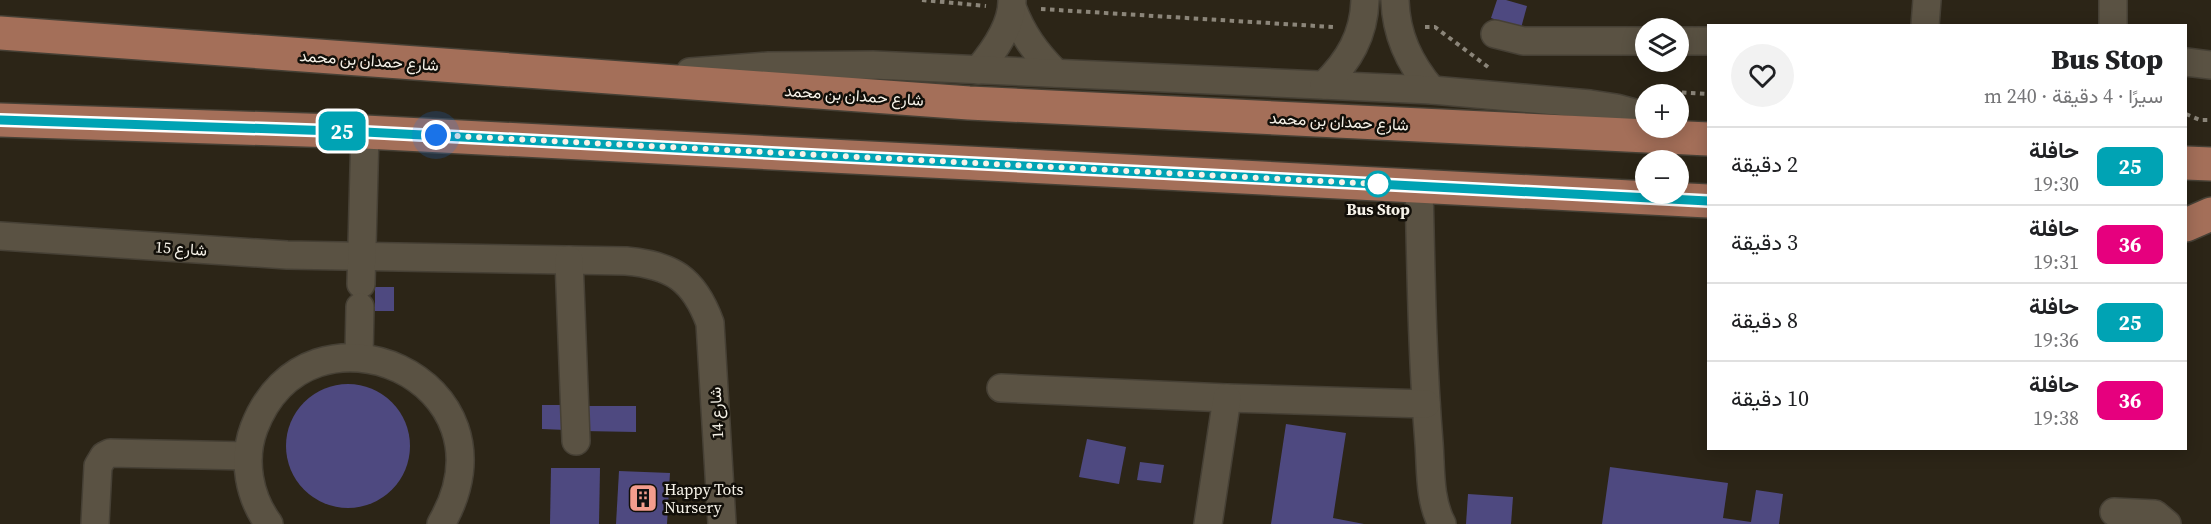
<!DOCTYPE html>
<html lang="ar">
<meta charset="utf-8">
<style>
body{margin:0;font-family:"Source Serif 4",Vazirmatn,serif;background:#f2f2f2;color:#202124;direction:rtl;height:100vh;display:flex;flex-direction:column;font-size:22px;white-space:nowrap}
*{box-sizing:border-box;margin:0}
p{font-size:20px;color:#757577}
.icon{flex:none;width:33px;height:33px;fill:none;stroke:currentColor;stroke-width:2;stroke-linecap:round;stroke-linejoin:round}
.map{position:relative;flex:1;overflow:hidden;direction:ltr}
.panel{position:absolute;left:1707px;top:24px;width:480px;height:426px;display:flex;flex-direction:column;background:#fff;border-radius:0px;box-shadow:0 3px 15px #0003;direction:rtl}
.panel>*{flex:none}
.badge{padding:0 12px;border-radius:9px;font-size:21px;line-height:39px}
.controls{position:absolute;left:1635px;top:18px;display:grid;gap:12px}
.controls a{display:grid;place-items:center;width:54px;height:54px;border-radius:50%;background:#fff;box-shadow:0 3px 15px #0003;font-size:30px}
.you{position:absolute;width:30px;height:30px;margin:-15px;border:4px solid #fff;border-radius:50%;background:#1a73e8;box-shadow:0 0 0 9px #1a73e833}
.map>.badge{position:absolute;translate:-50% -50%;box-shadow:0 0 0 3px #fff}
.round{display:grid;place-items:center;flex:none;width:63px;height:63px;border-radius:32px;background:#f2f2f2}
.overview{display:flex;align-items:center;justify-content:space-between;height:102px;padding:0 24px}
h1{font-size:28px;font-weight:800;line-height:45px}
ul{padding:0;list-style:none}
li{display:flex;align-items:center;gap:18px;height:78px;padding:0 24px;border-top:2px solid #e0e0e0}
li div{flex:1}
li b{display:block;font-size:22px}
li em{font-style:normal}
li .badge{min-width:66px;font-weight:700;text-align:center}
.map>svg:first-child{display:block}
</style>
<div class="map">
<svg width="2211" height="524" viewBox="0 0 2211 524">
<rect width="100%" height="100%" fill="#2c2517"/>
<!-- building -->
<g fill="#4e4980">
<path d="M1497,0h9l21,6 -6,22 -30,-10z"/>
<rect x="375" y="287" width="19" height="24"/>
<circle cx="348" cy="446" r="62"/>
<path d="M542,405h25l-1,25 -24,-1z"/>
<path d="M583,406h53v26l-53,-1z"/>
<path d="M1286,424l60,9 -13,85 31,6h-93z"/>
<path d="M1087,439l39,8 -7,37 -40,-7z"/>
<path d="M1140,462l24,3 -3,18 -24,-3z"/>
<path d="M1610,467l118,16 -5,35 28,4 5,-32 27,4 -4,30h-177z"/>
<path d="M551,468h49l-1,56h-49z"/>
<path d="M619,471l51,2 -3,51h-51z"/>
<path d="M1468,494l45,3 -2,27h-45z"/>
</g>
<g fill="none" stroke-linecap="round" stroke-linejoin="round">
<!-- minor casing -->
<g stroke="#464035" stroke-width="30">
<g id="minor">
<path d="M1395,0c1,35 14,63 37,90"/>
<path d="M1012,7c10,27 24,46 44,66"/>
<path d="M1925,26l2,-26"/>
<path d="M2113,26v-26"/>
<path d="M1495,34l28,7h123"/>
<path d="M1678,41h30"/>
<path d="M2186,62l25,3"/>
<path d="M978,70c16,-19 34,-44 34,-69"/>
<path d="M690,72l79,-6 104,-1 559,25 158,14 26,4 30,8"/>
<path d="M1324,85c25,-24 40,-50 41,-85"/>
<path d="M1419,186c2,85 3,171 10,257 2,26 0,57 13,81"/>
<path d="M0,236l287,19 339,6c46,4 68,18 84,62l12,201"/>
<path d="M569,260l7,181"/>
<path d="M361,284l4,-152"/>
<path d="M359,357l1,-50"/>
<path d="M1001,388l226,10 199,6"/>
<path d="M2114,512l41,2 12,10"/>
<path d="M95,524l3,-58 6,-10 6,-3 138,3"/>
<path d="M269,524c-20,-27 -27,-64 -15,-96 54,-142 271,-48 187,96"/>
<path d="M1208,524l19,-126"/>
</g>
</g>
<!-- major casing -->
<g stroke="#464035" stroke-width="36">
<g id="major">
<path d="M0,33l969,70 739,36"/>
<path d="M0,120l365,12 1343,69"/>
<path d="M2186,163l25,1"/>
<path d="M2186,225l25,-11"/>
</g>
</g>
<!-- path -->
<g stroke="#8b8579" stroke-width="4" stroke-dasharray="4.5 4.5" stroke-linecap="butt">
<path d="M922,0l64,6"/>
<path d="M1041,9l292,18"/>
<path d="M1425,27h10l53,40"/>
<path d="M1655,91l53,3"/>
<path d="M2186,114l14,6h11"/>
</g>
<!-- minor -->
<use href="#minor" stroke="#5a5243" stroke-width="27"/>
<!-- major -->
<use href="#major" stroke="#a46f59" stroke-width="33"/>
</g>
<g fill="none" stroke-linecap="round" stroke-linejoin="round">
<!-- line casing -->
<g stroke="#fff" stroke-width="14">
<path id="line" d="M0,120l365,12 1343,69"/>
</g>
<!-- line -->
<use href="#line" stroke="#00a3b4" stroke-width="9"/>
<!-- walk -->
<path stroke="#f6f2e8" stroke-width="6" stroke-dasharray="0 10.8" d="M436,135l942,49"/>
</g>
<!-- icons -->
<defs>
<g id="building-square" transform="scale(1.5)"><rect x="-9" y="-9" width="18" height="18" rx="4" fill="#f49d8d" stroke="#120f09"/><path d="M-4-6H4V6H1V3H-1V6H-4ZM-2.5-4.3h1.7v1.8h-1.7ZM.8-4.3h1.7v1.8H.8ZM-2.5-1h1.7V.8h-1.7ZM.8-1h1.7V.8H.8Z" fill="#111"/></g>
</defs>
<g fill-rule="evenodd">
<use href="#building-square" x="643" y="498"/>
</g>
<!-- markers -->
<circle fill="#fff" stroke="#00a3b4" stroke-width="3" cx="1378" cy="184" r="12"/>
<g text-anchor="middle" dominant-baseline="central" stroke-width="5" stroke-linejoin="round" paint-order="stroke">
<!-- street labels -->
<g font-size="16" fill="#f6f2e8" stroke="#120f09">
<text transform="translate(369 60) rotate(4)">شارع حمدان بن محمد</text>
<text transform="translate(854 95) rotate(4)">شارع حمدان بن محمد</text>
<text transform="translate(1339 121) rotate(3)">شارع حمدان بن محمد</text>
<text transform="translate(181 248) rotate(4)">شارع 15</text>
<text transform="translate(716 413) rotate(-93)">شارع 14</text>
</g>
<!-- stop labels -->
<g font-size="16" font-weight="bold" fill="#f6f2e8" stroke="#120f09">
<text x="1378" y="209">Bus Stop</text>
</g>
<!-- poi labels -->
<g font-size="16" fill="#f6f2e8" stroke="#120f09" text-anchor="start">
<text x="664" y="489">Happy Tots<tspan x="664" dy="18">Nursery</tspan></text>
</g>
</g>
</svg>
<div class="controls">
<a><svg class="icon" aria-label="layers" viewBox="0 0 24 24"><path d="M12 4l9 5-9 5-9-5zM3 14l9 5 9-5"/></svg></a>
<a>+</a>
<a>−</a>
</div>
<div class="you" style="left:436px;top:135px"></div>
<b class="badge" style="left:342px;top:131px;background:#00a3b4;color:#fff">25</b>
<section class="panel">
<div class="overview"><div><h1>Bus Stop</h1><p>سيرًا · 4 دقيقة · 240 m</p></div><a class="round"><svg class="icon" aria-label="heart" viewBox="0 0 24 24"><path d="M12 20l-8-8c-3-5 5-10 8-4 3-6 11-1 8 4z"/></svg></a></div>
<ul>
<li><span class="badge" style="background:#00a3b4;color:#fff">25</span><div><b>حافلة</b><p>19:30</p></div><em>2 دقيقة</em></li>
<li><span class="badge" style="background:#e6007e;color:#fff">36</span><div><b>حافلة</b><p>19:31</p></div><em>3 دقيقة</em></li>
<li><span class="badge" style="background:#00a3b4;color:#fff">25</span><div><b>حافلة</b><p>19:36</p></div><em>8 دقيقة</em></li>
<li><span class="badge" style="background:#e6007e;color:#fff">36</span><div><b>حافلة</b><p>19:38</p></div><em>10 دقيقة</em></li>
</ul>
</section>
</div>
